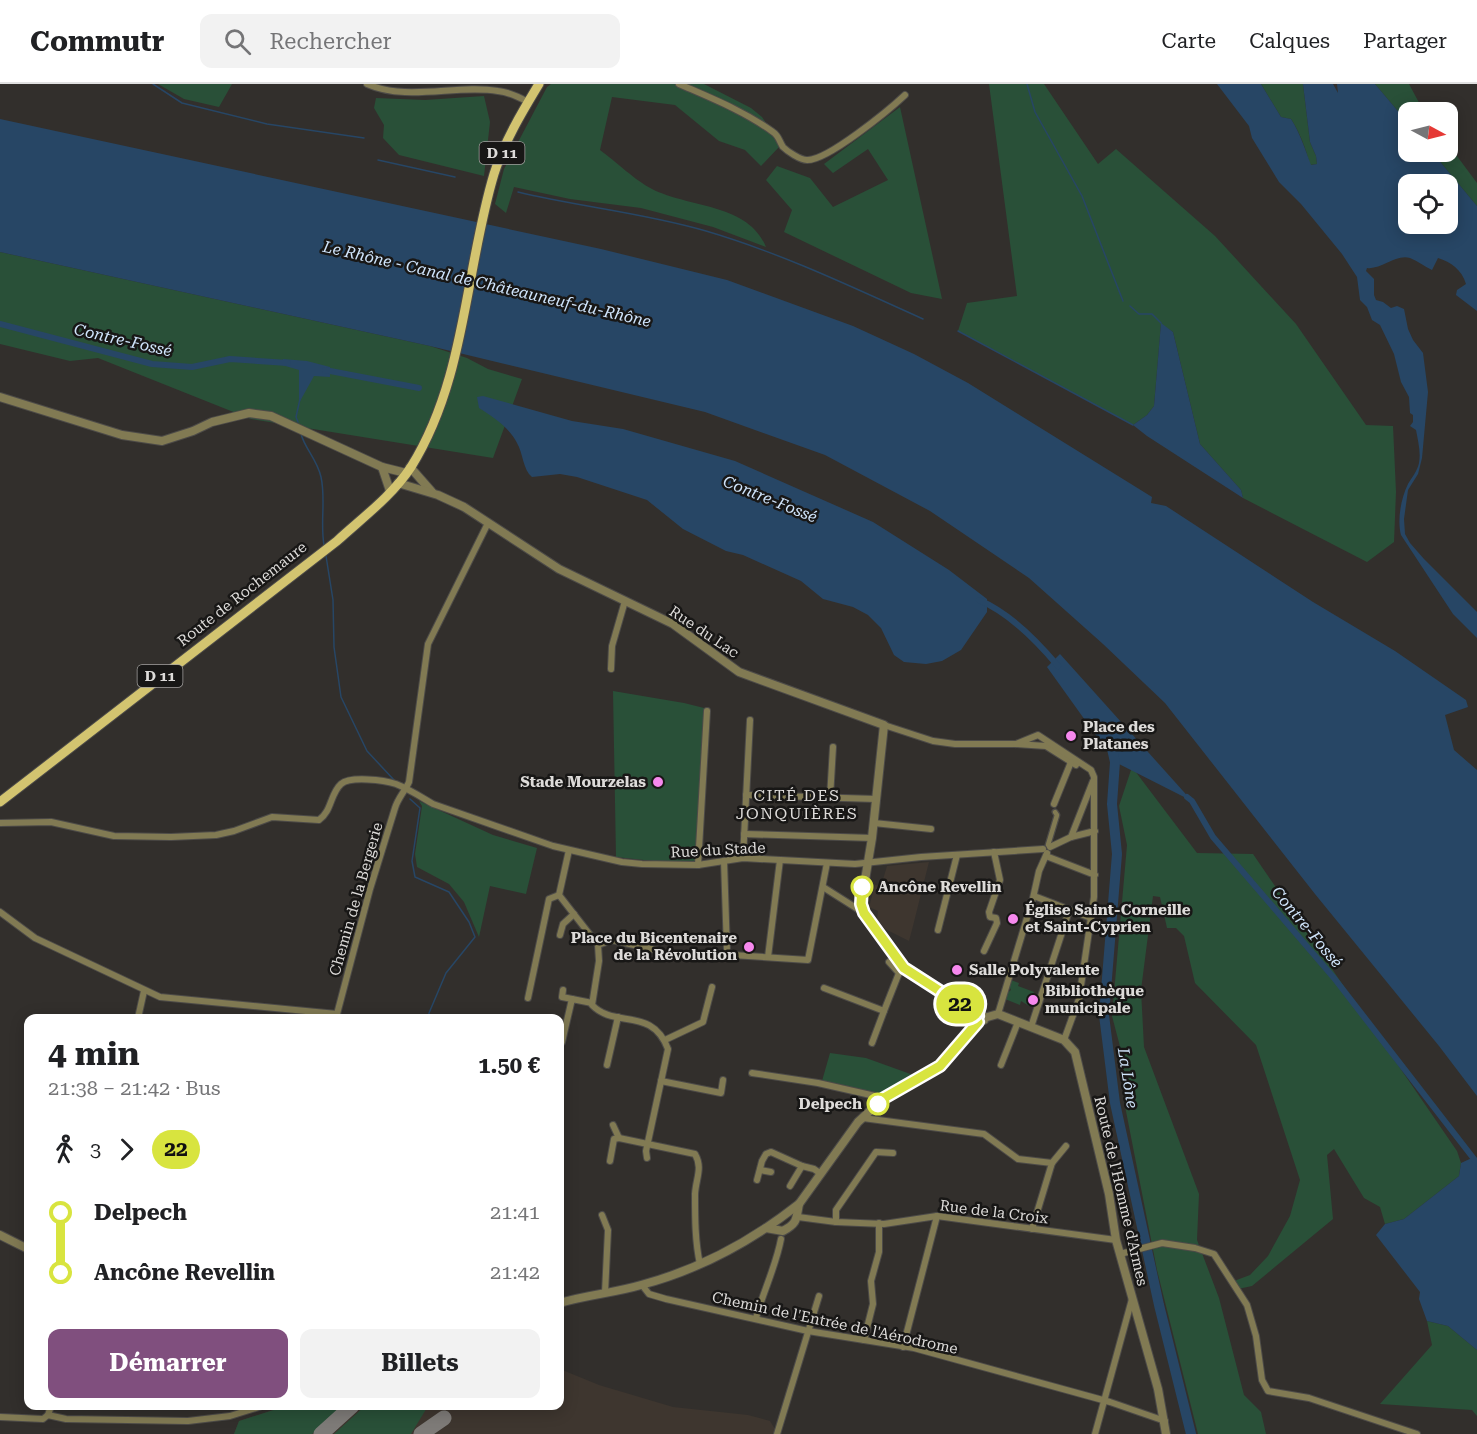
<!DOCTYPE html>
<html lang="fr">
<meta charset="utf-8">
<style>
body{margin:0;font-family:"Roboto Serif",serif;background:#f2f2f2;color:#202124;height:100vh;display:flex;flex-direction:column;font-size:22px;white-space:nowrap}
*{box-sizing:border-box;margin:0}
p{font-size:20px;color:#757577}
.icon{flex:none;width:33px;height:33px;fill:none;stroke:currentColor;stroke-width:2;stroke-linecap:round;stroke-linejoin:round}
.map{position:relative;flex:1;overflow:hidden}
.drawer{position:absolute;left:24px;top:930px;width:540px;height:396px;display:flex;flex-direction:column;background:#fff;border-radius:12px;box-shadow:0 3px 15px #0003}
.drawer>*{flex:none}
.badge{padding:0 12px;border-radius:20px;font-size:21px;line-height:39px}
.needle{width:39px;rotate:97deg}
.controls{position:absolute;left:1398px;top:18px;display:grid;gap:12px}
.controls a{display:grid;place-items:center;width:60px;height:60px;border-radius:12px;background:#fff;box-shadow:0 3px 15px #0003;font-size:30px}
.map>.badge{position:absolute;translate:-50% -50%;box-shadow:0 0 0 3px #fff}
.legs{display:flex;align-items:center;gap:9px;height:66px;padding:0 24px;font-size:20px}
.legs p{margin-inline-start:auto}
.summary{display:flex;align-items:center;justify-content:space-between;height:102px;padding:0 24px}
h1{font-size:33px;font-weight:700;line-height:45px}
.action{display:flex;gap:12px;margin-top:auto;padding:12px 24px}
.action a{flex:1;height:69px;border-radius:12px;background:#804f7e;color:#fff;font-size:24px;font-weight:700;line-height:69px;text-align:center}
.action a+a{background:#f2f2f2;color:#202124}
ul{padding:0 24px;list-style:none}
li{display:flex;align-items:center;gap:21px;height:60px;font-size:22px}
li i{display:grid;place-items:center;width:9px;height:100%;margin:0 8px;background:currentColor}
li i::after{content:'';width:15px;height:15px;margin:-8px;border:4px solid;border-radius:50%;background:#fff}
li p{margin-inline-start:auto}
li:first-child i{background:linear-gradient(#0000 50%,currentColor 0)}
li:last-child i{background:linear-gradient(currentColor 50%,#0000 0)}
header{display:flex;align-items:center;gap:36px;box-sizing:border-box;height:84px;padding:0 30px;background:#fff;border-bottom:2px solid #e0e0e0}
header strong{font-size:28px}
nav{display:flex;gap:33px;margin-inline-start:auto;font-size:21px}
.search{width:420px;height:54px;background:#f2f2f2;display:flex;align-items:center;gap:15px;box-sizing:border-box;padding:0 21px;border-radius:12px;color:#757577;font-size:22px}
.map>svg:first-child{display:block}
</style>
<header>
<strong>Commutr</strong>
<div class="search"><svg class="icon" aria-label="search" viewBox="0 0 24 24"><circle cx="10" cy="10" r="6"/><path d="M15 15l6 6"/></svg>Rechercher</div>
<nav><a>Carte</a><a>Calques</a><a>Partager</a></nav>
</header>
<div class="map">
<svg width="1477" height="1350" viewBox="0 0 1477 1350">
<rect width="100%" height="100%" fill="#322f2c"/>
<!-- built -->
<g fill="#3e362f">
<path d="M929,778l-16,64 -4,15 -24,-12 -8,-10 1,-8 -9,-4 6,-22 6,1 6,-20z"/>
<path d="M560,1285l39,16 74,22 75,8 22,6 8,13h-544l5,-13 47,-15h274z"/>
</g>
<!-- green -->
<g fill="#295038">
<path d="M158,0h74l-13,23 -35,-8z"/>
<path d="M551,0h153l47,24 11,9 12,18 5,12 -18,19 -16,-16 -26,-9 -44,-36 -63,-8 -12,53c15,11 36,31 52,39 37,19 96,14 114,58l-53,-20 -72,-19 -71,-9 -56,-12 -8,26 -11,-9 9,-35 43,-82z"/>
<path d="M989,0h55l54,80 18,-15 99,87 81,88 70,101 27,1 3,66 -2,50 -27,20 -124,-64 -2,-8 -41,-46 -27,-112 -12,-8 -7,82 -7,9 -14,10 -175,-94 9,-28 50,-7z"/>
<path d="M1261,0h42l7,58 6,14 1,8 -7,1c-4,-16 -10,-32 -19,-46l-10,-2z"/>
<path d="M1375,0h34l15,28h-16v11z"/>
<path d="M484,12l6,26 -6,54 -85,-21 -16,-17 1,-13 -10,-17 2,-10 49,2z"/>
<path d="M900,23l42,192 -31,-6 -127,-61 8,-22 -26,-30 11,-14 33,12 23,29 55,-27 -20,-31 -35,24 -9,-9z"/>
<path d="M1448,60l29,39v23l-45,-54h16z"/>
<path d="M0,168l430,94 37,12 21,11 34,10 -29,79 -242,-39 -153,-61 -28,3 -70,-17z"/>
<path d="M613,607l71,12 20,5 -3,153 -39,1 -46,-5z"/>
<path d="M1132,683l65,86 56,1 204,297 4,12 -2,13 -55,43 -19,5 -5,-17 -16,-9 -30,-49 -7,6 6,64 -81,67 -14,3 -4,-8 16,-6 18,-19 22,-40 10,-36 -44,-135 -61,-62 -11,-47 -8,-8h-9l-7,-31 -7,-1 -12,94 3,57 55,147 -2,46 22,58 25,97 17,17 5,22h-68l-41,-164 -33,-169 -1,-43 -11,-42 15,-171 -8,-39z"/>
<path d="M419,717l74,34 44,13 -11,46 -36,-8 -11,51 -15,-35 -15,-18 -32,-17 -2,-13 7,-48z"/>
<path d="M1011,896l8,3 -1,3 16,6 -5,14 -8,-5 -1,4 -15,-6 2,-6 4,-3 -2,-4z"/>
<path d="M830,969l36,5 50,18 -33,20 -61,-15z"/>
<path d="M1427,1237l21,5 29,24v66l-5,-6 -92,-6 52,-59z"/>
<path d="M286,1322h60l-34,28h-78l5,-13z"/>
<path d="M365,1322h63l-17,28h-77z"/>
</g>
<!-- water -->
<g fill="#274665" fill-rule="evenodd">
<path d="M1217,0h44l20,33 10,2c9,14 14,30 20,46l6,-1 -1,-8 -6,-14 -7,-58h30l5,9 -1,-9h38l33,39v29h24l45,54v105l-21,-16 1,-5 9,-6c-4,-14 -15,-22 -28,-26l-6,12c-7,-3 -14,-9 -22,-12 -15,-4 -29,12 -43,10l-1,3 8,8v16l2,5 7,2 8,6 6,-2 7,3 4,20 5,11 10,13 5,39 -6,66 -4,16 -10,16 -4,29 1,15 5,9 14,16 53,53v26l-24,-24 -52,-79c-4,-15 0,-37 7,-51 4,-7 9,-12 11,-21 2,-11 -1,-22 -3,-33l-6,-4 3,-4v-7l-3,-2 -1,-16 -8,-15 -7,-28 -14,-29 -8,-5 -5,-13 -7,-7 -3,-23 -15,-23 -41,-50 -22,-22 -27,-44 -3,-12zM1408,100h40v40h-40z"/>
<path d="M0,35l601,130 126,31 126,46 61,28 54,29 184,114 -1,6 15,3 147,96 82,49 71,49 2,7 -23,8 9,35 23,20v326l-38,-50 -124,-152 -150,-191 -62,-59 -74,-66 -99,-67 -105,-56 -120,-43 -275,-66 -430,-94z"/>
<path d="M1161,239l12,9 27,112 41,46 2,8 -96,-62 -14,-11 14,-10 7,-9z"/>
<path d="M283,275l24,2 23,6v10l-16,-1 -15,27v-33l-17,-5z"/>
<path d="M483,312l89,25 51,8 112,32 138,61 76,48 38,29v13l-26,38 -19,11 -16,3 -22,-2 -10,-7 -13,-27 -13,-13 -15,-8 -30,-8 -22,-18 -58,-26 -17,-4 -43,-22 -36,-29 -70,-23 -17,-3 -28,3c-9,-7 -9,-24 -15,-34 -8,-16 -24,-26 -38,-35l-2,-11z"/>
<path d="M1060,570l132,147 -77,-39 -68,-95z"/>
<path d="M1474,1073l3,5v188l-29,-24 -21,-5 -8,-22 1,-7 -44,-57 9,-11 19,-5 55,-43 2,-13z"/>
</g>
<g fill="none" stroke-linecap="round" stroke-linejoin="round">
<!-- stream -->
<g stroke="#274665" stroke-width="1.5">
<path d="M153,0l29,19 85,21 97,14"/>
<path d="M1027,0l8,28 47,84 41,105"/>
<path d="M378,76l77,17"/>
<path d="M518,108c62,15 127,21 188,39 75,22 146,56 217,88"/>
<path d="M1130,222l9,8h13l9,9"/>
<path d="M958,247l175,94"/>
<path d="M298,338l-2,-5 4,-18"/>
<path d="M301,350c4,15 16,25 20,43 5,22 -1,46 3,68"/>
<path d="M326,472l7,44 1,47 7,50 26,54 27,29"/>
<path d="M410,715l10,9 -8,53 3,16 34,15 20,30 6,15 -29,36 -17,40v5"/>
</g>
<!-- canal -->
<g stroke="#274665" stroke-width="6">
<path d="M0,240l152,40 40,3 38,-8 58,4"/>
<path d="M325,286l94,18"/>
<path d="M979,516c31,13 58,41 79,66"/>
<path d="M1187,713l5,4 21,36 121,141 143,185"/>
</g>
<!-- river -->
<path stroke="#274665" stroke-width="10" d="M1112,665l3,13 -3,42 5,50 -13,161 11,88 44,202 32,129"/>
<!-- taxiway -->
<g stroke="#7e7b78" stroke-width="15">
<path d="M321,1350l31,-28"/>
<path d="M421,1350l23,-16"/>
</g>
<!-- pedestrian casing -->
<g stroke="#4d4b48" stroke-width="7">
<path id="pedestrian" d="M1048,761l9,-30 -2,-3"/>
</g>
<!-- minor casing -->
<g stroke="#4d4b48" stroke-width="8">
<g id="minor">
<path d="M367,0c41,18 89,0 131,7 10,1 21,6 30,11"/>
<path d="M679,0c32,14 65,27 94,48 6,4 6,9 10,15 4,4 17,13 24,13 20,1 82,-50 98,-65"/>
<path d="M611,585l1,-23 13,-45"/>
<path d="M884,641l49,16 22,3h61l30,2 30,19"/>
<path d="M1016,660l22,-9 53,35 3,7v120l-15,102 -15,41"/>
<path d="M746,711l130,4"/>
<path d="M830,714l3,-51"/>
<path d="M1054,720l17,-42"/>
<path d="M0,739l51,-1 63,14 57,1 45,-2 18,-4 38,-14 47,3c13,-9 11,-26 22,-36 9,-8 43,-4 55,0 13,5 25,13 37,20l120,42 69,16 20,2 56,1 45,-7 112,6 66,-7 122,-8"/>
<path d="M874,739l57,6"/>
<path d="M744,750l128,4"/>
<path d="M1071,753l22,-56"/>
<path d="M1050,763l21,-10 24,-6"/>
<path d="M569,766l-10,45 39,50 1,16 -7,44c23,24 60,1 76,44l-22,102 1,7"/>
<path d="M1046,772l49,19"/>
<path d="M743,774l7,-138"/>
<path d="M724,777l3,90 5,4 76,5 19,-97"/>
<path d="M698,781l9,-154"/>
<path d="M823,803l41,26"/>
<path d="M1034,812l57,22"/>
<path d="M0,828l35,26 125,59 177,17"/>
<path d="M938,846l19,-75"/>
<path d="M560,851l3,-11 11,-10"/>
<path d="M598,861l14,-5 44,10"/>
<path d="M984,867l13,-28 -1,-5 -6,-1 -1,-5 11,-32 -6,-28"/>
<path d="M768,873l12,-97"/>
<path d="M824,904l60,23 15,-38 -10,-11"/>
<path d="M563,906l-1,7 10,2"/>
<path d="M528,914l21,-99 10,-4"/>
<path d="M998,930l35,-116 6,-27 8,-18"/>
<path d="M138,934l6,-27"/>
<path d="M339,934l-2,-4 33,-125 25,-81c3,-10 10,-17 14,-26l19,-138 60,-121"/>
<path d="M1031,943l38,-116"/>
<path d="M665,956l38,-18 9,-35"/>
<path d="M562,958l10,-43 20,4"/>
<path d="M872,959l12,-32"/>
<path d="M607,981l11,-48"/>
<path d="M1001,981l17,-43"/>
<path d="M752,989l66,10 66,15"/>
<path d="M661,997l60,12 2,-13"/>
<path d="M863,1034l121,16 34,25 34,4 -20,66"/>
<path d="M613,1041l6,13"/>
<path d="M610,1077l4,-22 5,-1 76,16c8,14 1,24 0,40 0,23 0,48 5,70"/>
<path d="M1052,1079l14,-17"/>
<path d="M760,1086l11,2"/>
<path d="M757,1096l5,-19 4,-7 5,-2 31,14 12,3 7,5"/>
<path d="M790,1102l12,-20"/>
<path d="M602,1131l6,15 -3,63"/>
<path d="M798,1133l38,5 48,2 53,-8 179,24"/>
<path d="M836,1138v-12l40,-58 17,1"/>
<path d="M1120,1170l42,-11 33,5 19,6 33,51 9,31 6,44 6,11 41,7 108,36"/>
<path d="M642,1201l7,9 17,5 142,32 106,17 196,54 55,19"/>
<path d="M756,1234c7,-26 20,-52 25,-79"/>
<path d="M864,1256l9,-36 -2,-23 8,-29v-29"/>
<path d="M903,1263l34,-131"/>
<path d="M48,1331l3,-9"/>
<path d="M0,1333l43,2 5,-4 18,4 122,2 42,-5 32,-10"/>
<path d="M777,1350l42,-138"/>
<path d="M1095,1350l37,-135"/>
</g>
</g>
<!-- tertiary casing -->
<g stroke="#4d4b48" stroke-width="10">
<g id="tertiary">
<path d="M0,313l122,38 40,6 31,-10 19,-9 37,-9 22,3 111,51 24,6"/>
<path d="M382,383l8,24"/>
<path d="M410,383l22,25"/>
<path d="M398,399l40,12 26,12 95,62 114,55 66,48 145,53 -12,113 -11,66"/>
<path d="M984,934l14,-4 66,26 11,12 34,142 7,46 42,149 8,45"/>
<path d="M766,1144l17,3c15,-8 13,-12 16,-27l59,-82 26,-24 56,-32 38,-44 6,-2 -1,-4 -5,-1 -6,-6 -12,-5 -56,-36 -40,-55 -3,-12"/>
<path d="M0,1151l28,14"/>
<path d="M560,1219c26,-8 54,-10 81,-18 57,-15 112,-45 158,-81"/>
</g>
</g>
<!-- primary casing -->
<g stroke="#4d4b48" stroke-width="11">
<path id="primary" d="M0,718l337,-261c25,-23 55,-45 74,-74 55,-88 54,-197 83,-293 10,-32 28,-62 45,-90"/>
</g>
<!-- pedestrian -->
<use href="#pedestrian" stroke="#817a53" stroke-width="4.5"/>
<!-- minor -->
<use href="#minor" stroke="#817a53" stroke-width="6"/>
<!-- tertiary -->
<use href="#tertiary" stroke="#817a53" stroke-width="8"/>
<!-- primary -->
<use href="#primary" stroke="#d3c470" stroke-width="9"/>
</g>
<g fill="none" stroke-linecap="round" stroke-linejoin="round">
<!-- line-1 casing -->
<g stroke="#fff" stroke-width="14">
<path id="line-1" d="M862,803l-1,17 3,9 40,55 56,36 12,5 6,7 -2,3 2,3 -38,44 -56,32 -6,6"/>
</g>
<!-- line-1 -->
<use href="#line-1" stroke="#d8e43f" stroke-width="9"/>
</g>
<!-- markers -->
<g fill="#f688ed" stroke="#181716" stroke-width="2">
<circle cx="1071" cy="652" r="6"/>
<circle cx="658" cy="698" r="6"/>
<circle cx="1013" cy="835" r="6"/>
<circle cx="749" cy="863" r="6"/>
<circle cx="957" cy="886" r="6"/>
<circle cx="1033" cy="916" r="6"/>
</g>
<g fill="#fff" stroke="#d8e43f" stroke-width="3">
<circle cx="862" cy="803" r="10"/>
<circle cx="878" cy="1020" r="10"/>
</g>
<g text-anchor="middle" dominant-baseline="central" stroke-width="5" stroke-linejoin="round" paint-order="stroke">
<!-- shield labels -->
<g fill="#181716" stroke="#a2a09e" stroke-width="1.5">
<rect x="479.5" y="58" width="45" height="22" rx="4.5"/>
<rect x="137.5" y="581" width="45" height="22" rx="4.5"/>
</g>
<g font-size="14" font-weight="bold" fill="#dddbd9">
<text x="502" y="69">D 11</text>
<text x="160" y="592">D 11</text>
</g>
<!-- street labels -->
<g font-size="15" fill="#dddbd9" stroke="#181716">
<text transform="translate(242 510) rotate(-38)">Route de Rochemaure</text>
<text transform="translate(704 548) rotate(34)">Rue du Lac</text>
<text transform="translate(718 766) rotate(-3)">Rue du Stade</text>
<text transform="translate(356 815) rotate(-74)">Chemin de la Bergerie</text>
<text transform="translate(1121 1107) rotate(77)">Route de l'Homme d'Armes</text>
<text transform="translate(994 1128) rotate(7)">Rue de la Croix</text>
<text transform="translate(835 1239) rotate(12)">Chemin de l'Entrée de l'Aérodrome</text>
</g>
<!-- poi labels -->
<g font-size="15" font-weight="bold" fill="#dddbd9" stroke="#181716" text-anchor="start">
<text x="1083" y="643">Place des<tspan x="1083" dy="17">Platanes</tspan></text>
<text x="646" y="698" text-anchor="end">Stade Mourzelas</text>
<text x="1025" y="826">Église Saint-Corneille<tspan x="1025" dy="17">et Saint-Cyprien</tspan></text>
<text x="737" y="854" text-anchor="end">Place du Bicentenaire<tspan x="737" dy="17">de la Révolution</tspan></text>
<text x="969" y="886">Salle Polyvalente</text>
<text x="1045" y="907">Bibliothèque<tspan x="1045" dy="17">municipale</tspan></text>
</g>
<!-- stop labels -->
<g font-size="15" font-weight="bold" fill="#dddbd9" stroke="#181716" text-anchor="start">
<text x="878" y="803">Ancône Revellin</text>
<text x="862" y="1020" text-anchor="end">Delpech</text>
</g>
<!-- water labels -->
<g font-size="16" font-style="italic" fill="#d0e5fc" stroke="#181716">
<text transform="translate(487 200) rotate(13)">Le Rhône - Canal de Châteauneuf-du-Rhône</text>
<text transform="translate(123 256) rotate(13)">Contre-Fossé</text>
<text transform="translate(770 415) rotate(22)">Contre-Fossé</text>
<text transform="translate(1307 843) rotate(50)">Contre-Fossé</text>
<text transform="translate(1128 994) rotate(81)">La Lône</text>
</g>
<!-- neighbourhood labels -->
<g font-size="16" letter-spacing="1.5" fill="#dddbd9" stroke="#181716">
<text x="797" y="711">CITÉ DES<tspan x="797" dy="18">JONQUIÈRES</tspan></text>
</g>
</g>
</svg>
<div class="controls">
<a><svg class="needle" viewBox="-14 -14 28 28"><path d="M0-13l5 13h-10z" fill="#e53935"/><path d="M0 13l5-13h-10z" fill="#757577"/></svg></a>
<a><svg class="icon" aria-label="locate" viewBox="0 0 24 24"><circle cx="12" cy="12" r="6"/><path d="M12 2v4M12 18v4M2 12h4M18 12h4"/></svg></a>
</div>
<b class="badge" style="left:960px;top:920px;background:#d8e43f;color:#111">22</b>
<section class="drawer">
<div class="summary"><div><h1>4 min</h1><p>21:38 – 21:42 · Bus</p></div><b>1.50 €</b></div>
<div class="legs"><svg class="icon" aria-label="walk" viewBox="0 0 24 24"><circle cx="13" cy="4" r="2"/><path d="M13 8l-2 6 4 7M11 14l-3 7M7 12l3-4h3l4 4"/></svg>3<svg class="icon" aria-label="forward" viewBox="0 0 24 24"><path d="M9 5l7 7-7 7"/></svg><b class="badge" style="background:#d8e43f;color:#111">22</b></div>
<ul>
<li><i style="color:#d8e43f"></i><b>Delpech</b><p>21:41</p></li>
<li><i style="color:#d8e43f"></i><b>Ancône Revellin</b><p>21:42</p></li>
</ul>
<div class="action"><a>Démarrer</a><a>Billets</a></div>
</section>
</div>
